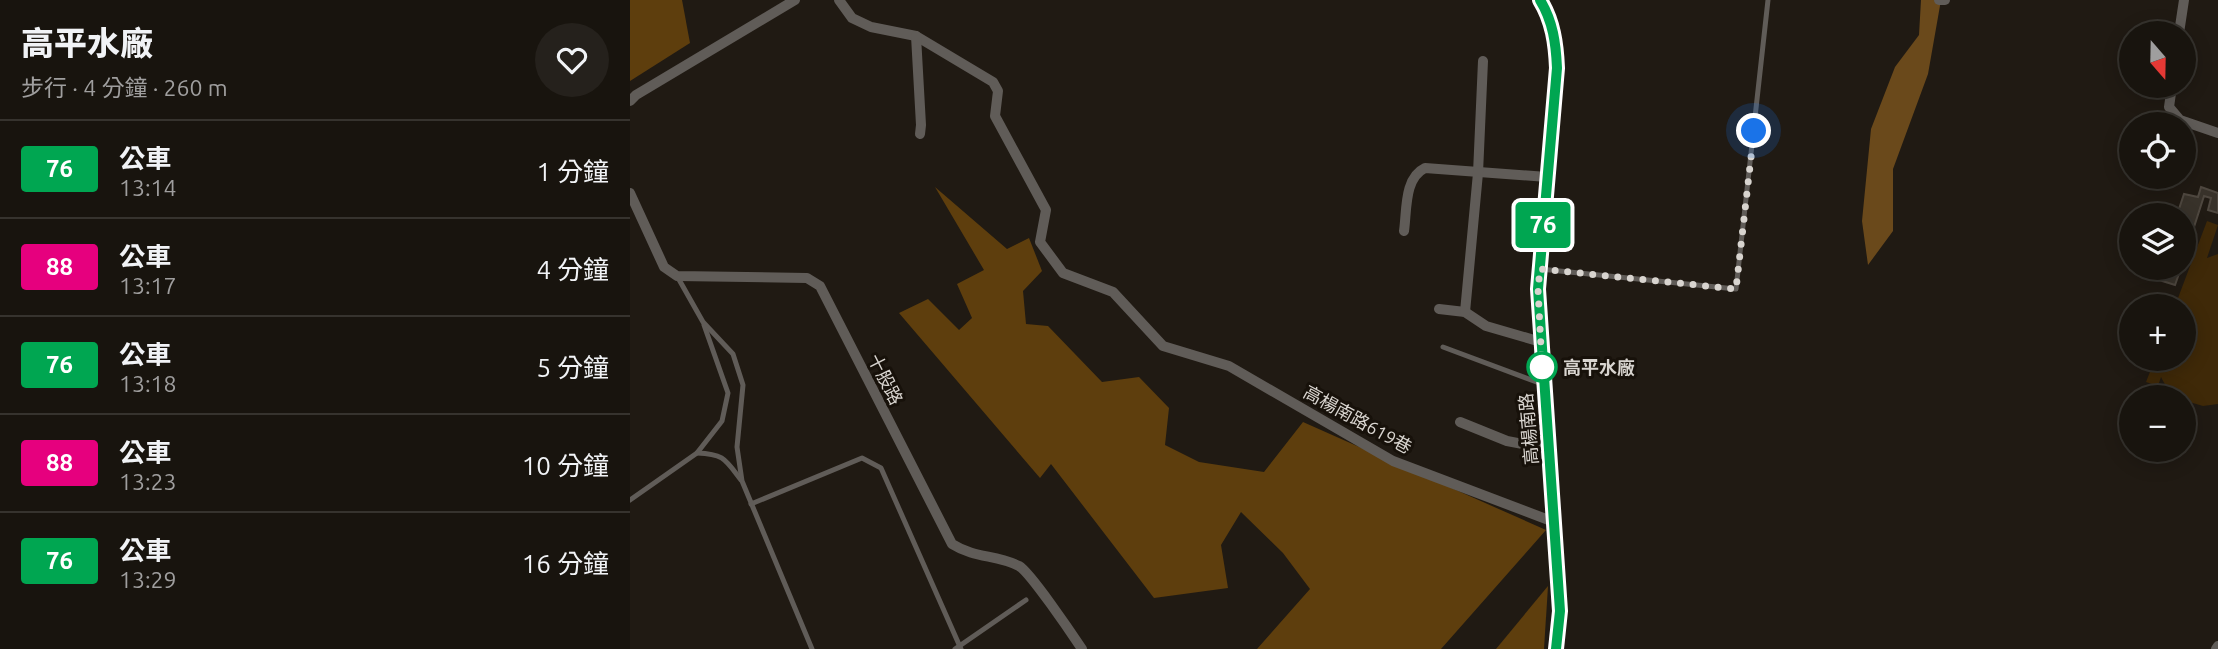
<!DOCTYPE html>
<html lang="zh-TW">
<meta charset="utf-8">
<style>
body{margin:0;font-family:Ubuntu,"Noto Sans TC",sans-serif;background:#25211c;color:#f1f3f6;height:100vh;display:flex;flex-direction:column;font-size:26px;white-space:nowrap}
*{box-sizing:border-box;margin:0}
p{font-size:23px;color:#9f9e9e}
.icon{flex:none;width:38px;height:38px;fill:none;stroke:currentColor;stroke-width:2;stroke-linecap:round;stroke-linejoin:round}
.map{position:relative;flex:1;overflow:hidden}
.panel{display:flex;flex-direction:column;background:#18140e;width:630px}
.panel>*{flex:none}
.badge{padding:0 14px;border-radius:5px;font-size:24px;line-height:46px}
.needle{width:46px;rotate:160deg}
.buttons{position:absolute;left:1489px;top:21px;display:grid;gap:14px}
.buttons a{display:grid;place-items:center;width:77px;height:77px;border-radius:50%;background:#18140e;box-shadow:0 4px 18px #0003,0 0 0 2px #36332e;font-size:35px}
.you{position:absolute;width:35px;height:35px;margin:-18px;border:5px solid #fff;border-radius:50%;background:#1a73e8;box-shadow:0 0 0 10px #1a73e833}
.map>.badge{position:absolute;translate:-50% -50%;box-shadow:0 0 0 4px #fff}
.round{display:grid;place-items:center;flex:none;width:74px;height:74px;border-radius:37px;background:#25211c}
.headline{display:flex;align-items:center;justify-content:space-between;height:119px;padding:0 21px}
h1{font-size:33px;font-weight:800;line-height:52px}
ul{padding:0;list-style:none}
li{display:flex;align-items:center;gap:21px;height:98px;padding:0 21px;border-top:2px solid #36332e}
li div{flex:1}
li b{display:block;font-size:26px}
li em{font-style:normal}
li .badge{min-width:77px;font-weight:700;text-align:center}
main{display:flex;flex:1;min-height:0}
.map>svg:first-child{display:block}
</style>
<main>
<section class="panel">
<div class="headline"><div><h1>高平水廠</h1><p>步行 · 4 分鐘 · 260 m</p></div><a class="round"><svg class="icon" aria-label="heart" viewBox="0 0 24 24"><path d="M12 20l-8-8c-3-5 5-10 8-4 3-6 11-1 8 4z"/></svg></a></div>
<ul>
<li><span class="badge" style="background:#00a651;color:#fff">76</span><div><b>公車</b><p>13:14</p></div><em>1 分鐘</em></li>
<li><span class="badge" style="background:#e6007e;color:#fff">88</span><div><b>公車</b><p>13:17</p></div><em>4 分鐘</em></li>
<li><span class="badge" style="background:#00a651;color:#fff">76</span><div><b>公車</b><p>13:18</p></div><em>5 分鐘</em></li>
<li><span class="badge" style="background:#e6007e;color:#fff">88</span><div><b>公車</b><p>13:23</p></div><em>10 分鐘</em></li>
<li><span class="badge" style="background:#00a651;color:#fff">76</span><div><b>公車</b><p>13:29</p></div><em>16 分鐘</em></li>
</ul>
</section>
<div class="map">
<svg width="1588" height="649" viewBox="0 0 1588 649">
<rect width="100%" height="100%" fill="#201a13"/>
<!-- green -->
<path fill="#3f2908" d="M1577,221l11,4 -11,33 11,-4v150l-15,2 -17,-5 -2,-4c-12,0 -18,-10 -23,-20l-3,9 -12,-4 9,-23h29v-53h-9z"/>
<!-- forest -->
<g fill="#5e3e0d">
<path d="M0,0h52l8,43 -60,38z"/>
<path d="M305,187l72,62 22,-11 13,33 -19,20 3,33 22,2 54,56 37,-5 30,31 -4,37 34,17 65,10 39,-50 243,108 -105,119h-184l53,-60 -27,-36 -42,-41 -20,33 7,43 -74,10 -103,-134 -11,14 -141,-165 29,-14 31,31 13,-12 -15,-34 27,-14z"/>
<path d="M918,586l-4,63h-48z"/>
</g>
<!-- water -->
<path fill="#6a491b" d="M1291,0h20l-13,74 -35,95v62l-25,34 -6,-44 9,-92 24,-62 24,-32z"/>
<!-- building -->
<g fill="#38322a" stroke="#4e473f" stroke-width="2">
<path d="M1571,187l17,6v20l-10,-3 3,-12 -7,-2 -20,62v-43h-7l7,-21 14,3z"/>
<path d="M1529,268h22l-6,17 -19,-6z"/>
</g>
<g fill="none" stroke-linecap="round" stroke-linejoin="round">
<!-- service -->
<g stroke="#605c58" stroke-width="5">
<path d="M910,269l196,20 32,-289"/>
<path d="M47,276l26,46 30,32 10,31 -6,62 5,34 70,168"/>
<path d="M813,347l99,37"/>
<path d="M67,453c27,1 28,6 44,27"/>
<path d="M0,500l67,-47 25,-32 6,-28 -24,-68"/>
<path d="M121,504l111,-46 19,10 80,181"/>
<path d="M325,649l71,-49"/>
</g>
<!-- minor -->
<g stroke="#605c58" stroke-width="10">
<path d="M209,0l13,18 19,9 45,9 77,46 5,9 -3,25 51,94 -6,32 23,31 50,19 50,54 66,20 164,95 161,61"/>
<path d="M1309,0h6"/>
<path d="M1549,33l5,-33"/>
<path d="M286,36l5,89 -1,9"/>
<path d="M1542,86l-3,21 11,13 38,13"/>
<path d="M0,101l6,-6 159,-95"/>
<path d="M0,193l34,74 13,9 130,2 13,8 132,258c24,15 43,10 67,22 11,6 53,68 63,83"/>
<path d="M774,231c3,-21 0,-53 21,-63l122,9"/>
<path d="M809,309l26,3 21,14 55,16"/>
<path d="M835,312l13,-139 5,-112"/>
<path d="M830,422l47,19 42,8"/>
<path d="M1586,649l2,-3"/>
</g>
<!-- tertiary -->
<path stroke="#605c58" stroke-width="14" d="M910,0c13,21 16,44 17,68l-19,221 22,322 -4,38"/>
</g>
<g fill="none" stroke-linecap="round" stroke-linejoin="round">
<!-- line casing -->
<g stroke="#fff" stroke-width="16">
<path id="line" d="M910,0c13,21 16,44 17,68l-19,221 22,322 -4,38"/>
</g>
<!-- line -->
<use href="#line" stroke="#00a651" stroke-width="10"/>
<!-- walk -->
<path stroke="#d8d4cf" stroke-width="7" stroke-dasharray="0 12.6" d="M912,367l-4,-78 2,-20 196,20 18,-158"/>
</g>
<!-- markers -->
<circle fill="#fff" stroke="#00a651" stroke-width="3.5" cx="912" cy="367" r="14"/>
<g text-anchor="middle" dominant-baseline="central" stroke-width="6" stroke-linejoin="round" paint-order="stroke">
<!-- stop labels -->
<g font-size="18" font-weight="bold" fill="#d8d4cf" stroke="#17110a" text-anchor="start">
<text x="933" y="367">高平水廠</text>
</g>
<!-- street labels -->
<g font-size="18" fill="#d8d4cf" stroke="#17110a">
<text transform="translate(256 379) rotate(63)">十股路</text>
<text transform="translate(728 419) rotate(29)">高楊南路619巷</text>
<text transform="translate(898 429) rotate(-95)">高楊南路</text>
</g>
</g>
</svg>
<div class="buttons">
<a><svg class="needle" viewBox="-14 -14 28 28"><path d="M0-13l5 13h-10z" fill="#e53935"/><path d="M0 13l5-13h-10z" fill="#9f9e9e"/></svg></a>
<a><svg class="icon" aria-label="locate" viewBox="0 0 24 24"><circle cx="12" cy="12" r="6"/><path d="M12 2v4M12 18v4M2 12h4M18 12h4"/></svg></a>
<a><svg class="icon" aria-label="layers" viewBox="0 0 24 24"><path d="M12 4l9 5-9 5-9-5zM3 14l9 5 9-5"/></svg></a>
<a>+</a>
<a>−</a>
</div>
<div class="you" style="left:1124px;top:131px"></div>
<b class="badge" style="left:913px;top:225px;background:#00a651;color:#fff">76</b>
</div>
</main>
